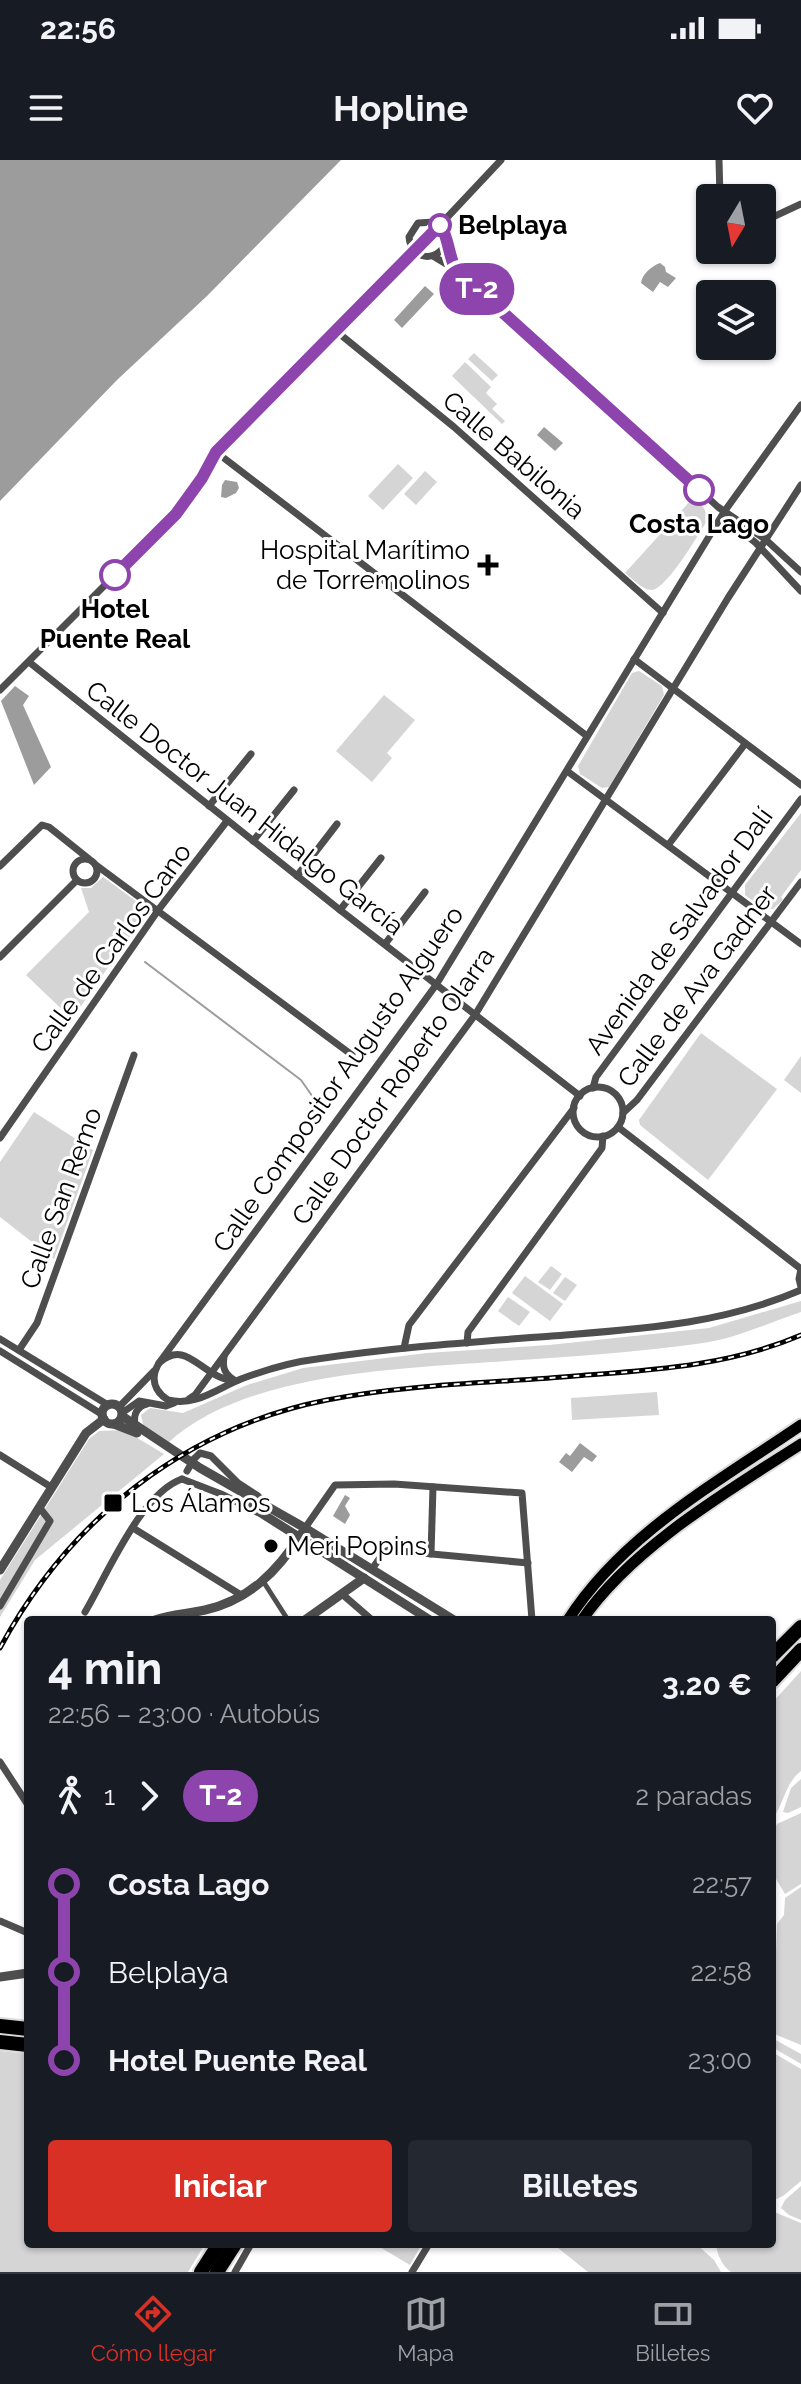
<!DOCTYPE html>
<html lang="es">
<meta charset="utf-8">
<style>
body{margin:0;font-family:Raleway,sans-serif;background:#242831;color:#f1f3f6;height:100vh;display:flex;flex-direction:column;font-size:30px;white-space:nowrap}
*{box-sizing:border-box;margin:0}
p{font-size:26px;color:#9ea1a6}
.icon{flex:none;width:44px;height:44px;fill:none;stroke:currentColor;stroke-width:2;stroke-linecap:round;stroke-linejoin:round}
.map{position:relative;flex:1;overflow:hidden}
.details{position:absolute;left:24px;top:1456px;width:752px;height:632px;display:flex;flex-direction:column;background:#171b24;border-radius:8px;box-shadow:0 2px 6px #0004}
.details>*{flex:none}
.badge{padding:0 16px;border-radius:26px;font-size:28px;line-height:52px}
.needle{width:52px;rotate:190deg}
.controls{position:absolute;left:696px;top:24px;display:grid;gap:16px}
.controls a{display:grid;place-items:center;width:80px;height:80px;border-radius:8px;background:#171b24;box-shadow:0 2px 6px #0004;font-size:40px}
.map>.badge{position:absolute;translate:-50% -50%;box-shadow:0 0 0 4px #fff}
.legs{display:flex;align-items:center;gap:12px;height:88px;padding:0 24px;font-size:26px}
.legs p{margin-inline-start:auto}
.headline{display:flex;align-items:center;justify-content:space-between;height:136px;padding:0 24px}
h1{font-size:44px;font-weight:700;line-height:60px}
.button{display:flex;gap:16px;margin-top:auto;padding:16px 24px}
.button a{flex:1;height:92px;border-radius:8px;background:#d93025;color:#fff;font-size:32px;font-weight:700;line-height:92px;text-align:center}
.button a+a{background:#242831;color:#f1f3f6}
ul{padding:0 24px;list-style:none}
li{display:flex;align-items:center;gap:28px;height:88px;font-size:30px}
li i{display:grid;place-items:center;width:12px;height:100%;margin:0 10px;background:currentColor}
li i::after{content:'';width:20px;height:20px;margin:-10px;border:6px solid;border-radius:50%;background:#171b24}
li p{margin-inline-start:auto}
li:first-child i{background:linear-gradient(#0000 50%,currentColor 0)}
li:last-child i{background:linear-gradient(currentColor 50%,#0000 0)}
.status{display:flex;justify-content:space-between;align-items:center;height:56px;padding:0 40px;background:#171b24;direction:ltr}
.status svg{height:22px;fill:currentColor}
header{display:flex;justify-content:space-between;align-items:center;height:104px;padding:0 24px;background:#171b24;font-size:36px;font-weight:700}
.tab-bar{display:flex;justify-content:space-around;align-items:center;height:112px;border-top:2px solid #363941;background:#171b24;font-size:22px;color:#9ea1a6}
.tab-bar a{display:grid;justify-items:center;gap:4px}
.tab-bar .selected{color:#d93025}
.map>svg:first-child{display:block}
</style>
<div class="status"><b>22:56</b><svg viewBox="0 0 49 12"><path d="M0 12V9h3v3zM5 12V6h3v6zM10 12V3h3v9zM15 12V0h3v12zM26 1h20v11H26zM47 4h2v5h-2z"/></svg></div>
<header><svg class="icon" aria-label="menu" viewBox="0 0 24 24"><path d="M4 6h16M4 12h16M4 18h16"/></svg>Hopline<svg class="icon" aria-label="heart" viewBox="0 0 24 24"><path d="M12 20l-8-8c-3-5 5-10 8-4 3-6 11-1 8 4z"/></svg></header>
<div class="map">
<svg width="801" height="2112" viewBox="0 0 801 2112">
<rect width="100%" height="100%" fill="#fff"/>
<!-- green -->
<g fill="#d5d5d5">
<path d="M474,193l24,22 -6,6 -24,-22z"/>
<path d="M465,202l26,25 -5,6 11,11 -5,5 13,12 -3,3 -50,-48z"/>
<path d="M398,304l15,14 -30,32 -15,-14z"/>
<path d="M425,311l12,11 -21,23 -12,-11z"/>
<path d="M693,338l11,10 4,11c-8,13 -41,70 -56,71 -10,0 -19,-11 -27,-17z"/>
<path d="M639,511l23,15 2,9 -55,92 -7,1 -22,-14 -2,-8 54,-93z"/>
<path d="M384,535l31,25 -28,33 5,5 -20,24 -36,-31z"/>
<path d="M801,653v57l-20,27 2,3 -10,9h-9l-19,-14v-10z"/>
<path d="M103,717l45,33 -76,109 -46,-44 63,-63 -8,-24h10z"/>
<path d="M701,873l76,56 -69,91 -68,-55 -1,-5z"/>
<path d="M801,896v37l-17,-13z"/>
<path d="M34,952l59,38 -39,109 -54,-42v-55z"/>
<path d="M551,1106l11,8 -12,16 -12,-8z"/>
<path d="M525,1116l38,28 -13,17 -38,-28z"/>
<path d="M565,1117l12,8 -12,16 -12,-8z"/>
<path d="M508,1137l22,15 -11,14 -21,-15z"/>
<path d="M801,1141v11c-30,10 -67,27 -98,31 -70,10 -141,14 -212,19 -97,7 -249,12 -323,81l-24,-15 -3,-13 9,-7 33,5 64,-28 56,-17 124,-15 122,-8 160,-17z"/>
<path d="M657,1232l2,23 -87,5 -1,-22z"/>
<path d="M124,1270l40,24 -129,106 -35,57v-37l89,-141 10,-8z"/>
<path d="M801,1511v100c-16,12 -17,33 -29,49v-117z"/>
<path d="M801,1619v28l-13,6 -5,-1 8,-24z"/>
<path d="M801,1653v71l-16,10 -13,-22 1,-40 4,-8z"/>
<path d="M801,1727v158l-29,-12v-62l4,-17 1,-30 7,-9 1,-17z"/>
<path d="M772,1878l29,16v10l-29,-17z"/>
<path d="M0,1891l28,3v190h177l-17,28h-188z"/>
<path d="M772,1892l29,17v112l-18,15 -11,5z"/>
<path d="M801,2026v34l-12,-5 -8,-7 4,-8z"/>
<path d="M772,2051l29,12v49h-70c-9,-6 -14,-18 -15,-28h56z"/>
<path d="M379,2084h43l-12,21 -32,-19z"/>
<path d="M553,2084h143l18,16 7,12h-133z"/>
</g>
<!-- water -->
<g fill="#9c9c9c">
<path d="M0,0h341l-134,136 -90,84 -117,121z"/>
<path d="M660,103l5,4 1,5 10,6 -8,9 -8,-5 -7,10 -12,-9c1,-9 11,-17 19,-20z"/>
<path d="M425,126l9,8 -32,34 -8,-8z"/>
<path d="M544,267l19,16 -8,8 -18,-16z"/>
<path d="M225,320l12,2 2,6 -3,5 -10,5 -5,-1 1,-12z"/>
<path d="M15,526l14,10 -6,9 28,62 -17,18 -33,-84z"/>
<path d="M580,1283l17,13 -5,6 -8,-5 -12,15 -13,-10 7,-9 4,3z"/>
<path d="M345,1335l5,3 -5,8 5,9 -5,9 -12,-8z"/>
</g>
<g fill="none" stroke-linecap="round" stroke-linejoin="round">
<!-- stream -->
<path stroke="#9c9c9c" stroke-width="2" d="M145,802l156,118 23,33"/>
<!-- primary casing -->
<g stroke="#dbdbdb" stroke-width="15">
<g id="primary">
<path d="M568,1460c55,-86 150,-138 233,-195"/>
<path d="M582,1460c50,-73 146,-129 219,-176"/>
</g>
</g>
<!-- motorway casing -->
<g stroke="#dbdbdb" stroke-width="18">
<g id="motorway">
<path d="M772,1496l29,-29"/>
<path d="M772,1521l29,-31"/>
<path d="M0,1866l28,3"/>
<path d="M0,1882l28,3"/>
<path d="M201,2112l18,-28"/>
<path d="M217,2112l18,-28"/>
</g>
</g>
<!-- pedestrian -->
<path stroke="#4e4e4e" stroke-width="5" d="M263,1421l25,39"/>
<!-- minor -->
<g stroke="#4e4e4e" stroke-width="7">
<path d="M719,0l1,38"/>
<path d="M762,62l39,-18"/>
<path d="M446,83c-10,21 -35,16 -37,-6l9,-14 17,-1c14,11 12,31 20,46"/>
<path d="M433,96l23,14 262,237 47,32 36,33"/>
<path d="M336,171l118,96 209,186"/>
<path d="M216,292l371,284"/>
<path d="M724,352l2,7 30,24 45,48"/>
<path d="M634,499l167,126"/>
<path d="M29,502l311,248 240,186"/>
<path d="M0,530l176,-176 26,-36 14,-26 224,-227 61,-65"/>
<path d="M567,611l234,173"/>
<path d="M209,646l42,-52"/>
<path d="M253,681l41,-51"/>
<path d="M669,684l76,-100"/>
<circle cx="85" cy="711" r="12"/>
<path d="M96,705l256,190"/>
<path d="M0,706l42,-41 7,2 40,32"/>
<path d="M297,716l40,-52"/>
<path d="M340,750l41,-52"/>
<path d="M385,784l40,-52"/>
<path d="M0,797l77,-77"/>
<circle cx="598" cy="952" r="25"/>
<path d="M593,928l3,-11 205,-278"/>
<path d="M623,953l14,-13 164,-218"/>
<path d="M618,967l183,142"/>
<path d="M0,978l159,-229 68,-88"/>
<path d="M801,1109l-2,10 2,8"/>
<path d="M0,1179l108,66"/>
<path d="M467,1183l1,-11 134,-184 1,-12"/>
<path d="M404,1188l5,-23 165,-217"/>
<path d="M19,1190l18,-27 97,-268"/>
<path d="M0,1191l103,64"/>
<path d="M224,1197c-2,11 1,17 10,23"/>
<path d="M159,1203l277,-378 288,-473 77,-107"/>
<path d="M236,1221c-35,-2 -48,-44 -77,-18 -9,15 -5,28 9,37 28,7 50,-12 73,-21 24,-9 51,-17 76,-20 78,-12 157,-17 235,-23 87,-7 168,-11 249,-46"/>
<path d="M189,1239l6,-4 280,-380 253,-417 73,-113"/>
<path d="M119,1247l35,-36"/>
<path d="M122,1253l17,-12 27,5 8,-3"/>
<path d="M135,1265c-2,-10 2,-19 12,-21"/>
<path d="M0,1295l51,32"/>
<path d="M194,1299l6,-6 11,3 27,27 20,13 6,7"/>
<path d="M182,1319l39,15 36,18"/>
<path d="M133,1368l108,67"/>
<path d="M305,1368l30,-43 59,-1 128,9 10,127"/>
<path d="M431,1394l2,-67"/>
<path d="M372,1409l12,-17 5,-2 139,13"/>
<path d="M342,1434l30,26"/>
<path d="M0,1446l50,-85 -11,-14"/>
<path d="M85,1452c22,-37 56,-119 97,-133"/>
<path d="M0,1602l28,43"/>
<path d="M0,1761l28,12"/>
<path d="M235,2112l16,-28"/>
<path d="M412,2112l17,-28"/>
</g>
<!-- tertiary -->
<g stroke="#4e4e4e" stroke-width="9">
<circle cx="112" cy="1254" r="10"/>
<path d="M122,1256l78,52 105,60 149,92"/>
<path d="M114,1264l23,9"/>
<path d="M248,1342l13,11 169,107"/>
<path d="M0,1410l86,-137 18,-14"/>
<path d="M155,1460c16,-6 33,-6 50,-10 44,-10 73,-39 96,-76"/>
<path d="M305,1460l59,-42"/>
<path d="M0,1817l28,-4"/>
</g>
<!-- primary -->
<use href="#primary" stroke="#000" stroke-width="11"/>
<!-- motorway -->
<use href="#motorway" stroke="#000" stroke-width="14"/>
<!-- rail casing -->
<g stroke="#000" stroke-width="5">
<path id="rail" d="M0,1488c69,-128 184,-220 327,-248 81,-16 166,-17 248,-24 77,-6 154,-10 226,-41"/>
</g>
<!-- rail -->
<use href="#rail" stroke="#fff" stroke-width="2" stroke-dasharray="6" stroke-linecap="butt"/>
<!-- minor-bridge -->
<path stroke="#4e4e4e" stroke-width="7" d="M187,1311l7,-12"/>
</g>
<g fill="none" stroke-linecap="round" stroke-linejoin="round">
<!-- line-1 casing -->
<g stroke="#fff" stroke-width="18">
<path id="line-1" d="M115,415l61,-61 26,-36 14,-26 224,-227c9,12 8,30 16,45l243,220"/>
</g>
<!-- line-1 -->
<use href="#line-1" stroke="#8e44ad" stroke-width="12"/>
</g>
<!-- markers -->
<g fill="#fff" stroke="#8e44ad" stroke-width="4">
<circle cx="440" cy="65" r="10"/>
<circle cx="699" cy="330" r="14"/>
<circle cx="115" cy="415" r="14"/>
</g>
<g fill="#000" stroke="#fff" stroke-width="3">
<path d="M484 393h8v8h8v8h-8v8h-8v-8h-8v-8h8z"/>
<rect x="103" y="1333" width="20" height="20" rx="4"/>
<circle cx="271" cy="1386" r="8"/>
</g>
<g text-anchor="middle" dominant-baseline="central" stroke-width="6" stroke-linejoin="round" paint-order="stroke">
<!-- stop labels -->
<g font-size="26" font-weight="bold" fill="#000" stroke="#fff">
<text x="458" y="65" text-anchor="start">Belplaya</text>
<text x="699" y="364">Costa Lago</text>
<text x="115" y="449">Hotel<tspan x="115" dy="30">Puente Real</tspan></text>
</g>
<!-- street labels -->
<g font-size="26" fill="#000" stroke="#fff">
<text transform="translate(514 295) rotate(41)">Calle Babilonia</text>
<text transform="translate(245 648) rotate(38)">Calle Doctor Juan Hidalgo García</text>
<text transform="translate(679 771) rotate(-54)">Avenida de Salvador Dalí</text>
<text transform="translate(111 788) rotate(-54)">Calle de Carlos Cano</text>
<text transform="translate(697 826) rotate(-53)">Calle de Ava Gadner</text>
<text transform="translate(338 919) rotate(-55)">Calle Compositor Augusto Alguero</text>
<text transform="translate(393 926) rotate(-55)">Calle Doctor Roberto Olarra</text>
<text transform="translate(61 1038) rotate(-70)">Calle San Remo</text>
</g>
<!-- poi labels -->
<g font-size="26" fill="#000" stroke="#fff" text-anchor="start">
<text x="470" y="390" text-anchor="end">Hospital Marítimo<tspan x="470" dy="30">de Torremolinos</tspan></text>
<text x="131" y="1343">Los Álamos</text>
<text x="287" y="1386">Meri Popins</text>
</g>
</g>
</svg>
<div class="controls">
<a><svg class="needle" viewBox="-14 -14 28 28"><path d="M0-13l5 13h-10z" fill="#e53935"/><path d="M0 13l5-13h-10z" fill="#9ea1a6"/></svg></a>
<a><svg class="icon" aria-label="layers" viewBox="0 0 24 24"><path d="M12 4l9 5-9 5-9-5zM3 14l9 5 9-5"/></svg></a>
</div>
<b class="badge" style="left:477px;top:129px;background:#8e44ad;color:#fff">T-2</b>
<section class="details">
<div class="headline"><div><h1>4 min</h1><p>22:56 – 23:00 · Autobús</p></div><b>3.20 €</b></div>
<div class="legs"><svg class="icon" aria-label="walk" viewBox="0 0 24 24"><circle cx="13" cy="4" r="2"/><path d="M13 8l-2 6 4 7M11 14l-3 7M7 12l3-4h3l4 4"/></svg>1<svg class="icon" aria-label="forward" viewBox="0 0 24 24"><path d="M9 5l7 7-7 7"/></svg><b class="badge" style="background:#8e44ad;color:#fff">T-2</b><p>2 paradas</p></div>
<ul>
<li><i style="color:#8e44ad"></i><b>Costa Lago</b><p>22:57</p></li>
<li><i style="color:#8e44ad"></i><span>Belplaya</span><p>22:58</p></li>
<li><i style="color:#8e44ad"></i><b>Hotel Puente Real</b><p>23:00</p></li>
</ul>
<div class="button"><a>Iniciar</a><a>Billetes</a></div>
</section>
</div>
<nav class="tab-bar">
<a class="selected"><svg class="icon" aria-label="directions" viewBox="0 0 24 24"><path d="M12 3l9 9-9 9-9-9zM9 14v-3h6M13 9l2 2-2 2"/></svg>Cómo llegar</a>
<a><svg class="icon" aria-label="map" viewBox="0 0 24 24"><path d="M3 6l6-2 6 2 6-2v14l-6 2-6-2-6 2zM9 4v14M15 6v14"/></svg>Mapa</a>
<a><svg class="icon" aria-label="tickets" viewBox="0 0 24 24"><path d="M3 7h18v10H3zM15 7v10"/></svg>Billetes</a>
</nav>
